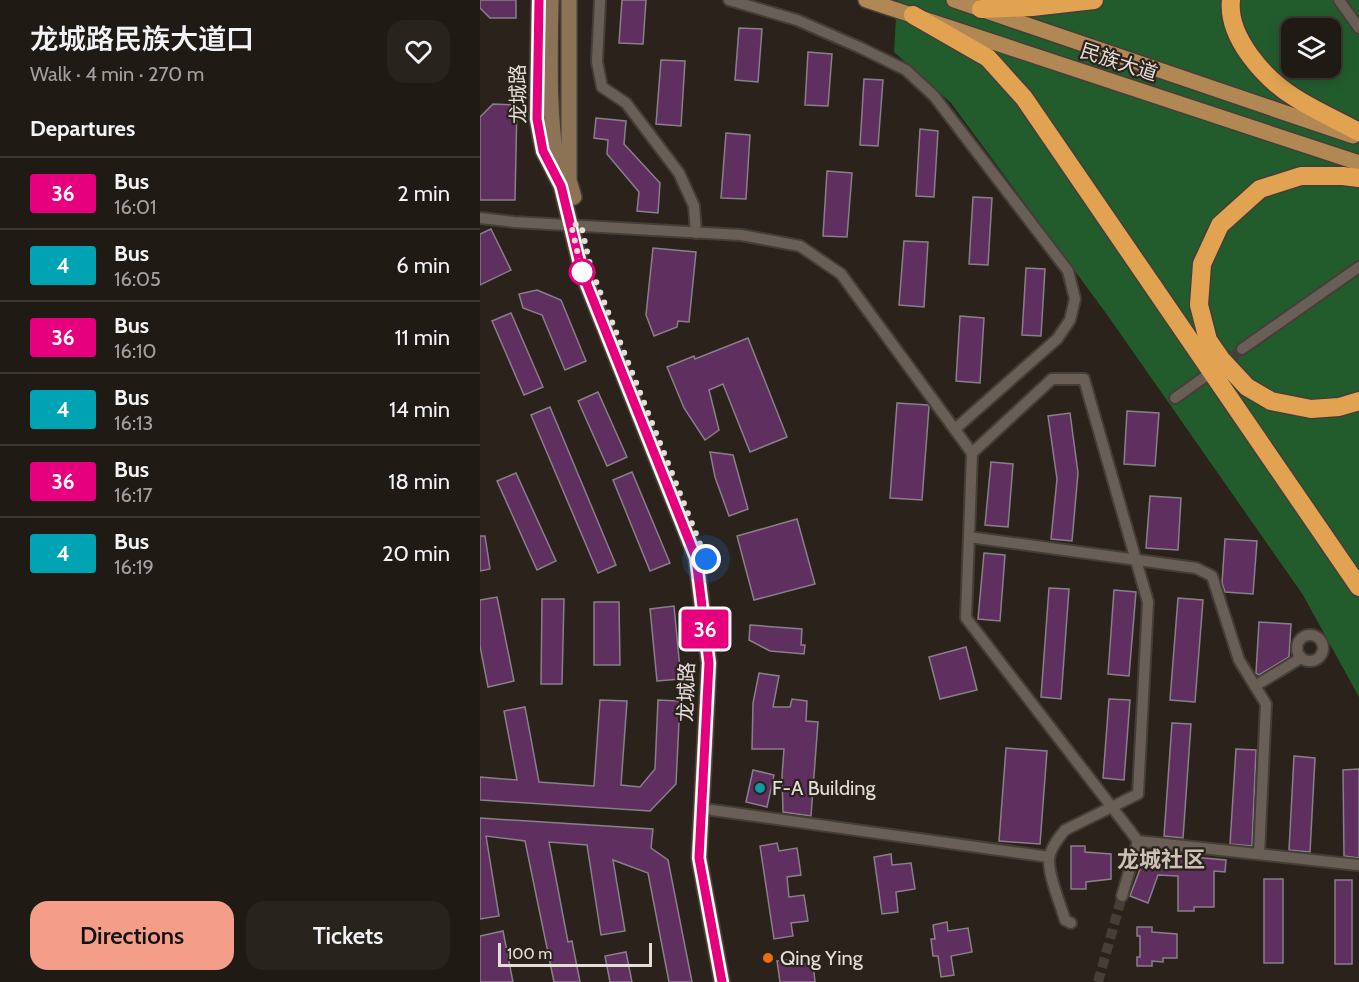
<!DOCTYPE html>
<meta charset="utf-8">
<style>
body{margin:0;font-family:Cabin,"Noto Sans SC",sans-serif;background:#28231d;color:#f1f3f6;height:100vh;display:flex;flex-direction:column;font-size:22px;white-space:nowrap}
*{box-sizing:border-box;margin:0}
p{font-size:20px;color:#a2a1a0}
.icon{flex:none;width:33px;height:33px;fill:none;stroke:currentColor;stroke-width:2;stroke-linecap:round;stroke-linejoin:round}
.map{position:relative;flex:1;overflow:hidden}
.panel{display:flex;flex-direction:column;background:#201a14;width:480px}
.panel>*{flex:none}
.badge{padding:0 12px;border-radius:4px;font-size:21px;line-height:39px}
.fabs{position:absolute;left:801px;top:18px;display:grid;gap:12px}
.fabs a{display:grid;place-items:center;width:60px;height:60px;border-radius:12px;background:#201a14;box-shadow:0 3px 15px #0003,0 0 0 2px #3d3834;font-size:30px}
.scale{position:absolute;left:18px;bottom:15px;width:154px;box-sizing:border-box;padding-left:6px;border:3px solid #e4ded9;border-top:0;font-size:16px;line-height:21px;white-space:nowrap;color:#e4ded9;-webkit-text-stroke:4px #2b221b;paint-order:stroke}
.you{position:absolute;width:30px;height:30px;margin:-15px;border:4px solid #fff;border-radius:50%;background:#1a73e8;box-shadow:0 0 0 9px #1a73e833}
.map>.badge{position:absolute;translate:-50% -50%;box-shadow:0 0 0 3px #fff}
h2{padding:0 30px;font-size:22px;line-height:54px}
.round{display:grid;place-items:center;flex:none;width:63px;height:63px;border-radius:18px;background:#28231d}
.summary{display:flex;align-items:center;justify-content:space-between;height:102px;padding:0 30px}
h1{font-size:28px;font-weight:600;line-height:45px}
.button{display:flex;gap:12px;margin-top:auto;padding:12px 30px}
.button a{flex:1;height:69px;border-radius:18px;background:#f49e8a;color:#111;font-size:24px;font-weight:600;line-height:69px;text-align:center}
.button a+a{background:#28231d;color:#f1f3f6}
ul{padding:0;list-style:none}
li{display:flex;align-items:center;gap:18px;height:72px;padding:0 30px;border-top:2px solid #3d3834}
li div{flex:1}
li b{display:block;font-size:22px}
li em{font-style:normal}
li .badge{min-width:66px;font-weight:700;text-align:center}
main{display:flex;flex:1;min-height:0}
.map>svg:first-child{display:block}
</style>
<main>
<section class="panel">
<div class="summary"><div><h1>龙城路民族大道口</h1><p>Walk · 4 min · 270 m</p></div><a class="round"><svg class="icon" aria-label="heart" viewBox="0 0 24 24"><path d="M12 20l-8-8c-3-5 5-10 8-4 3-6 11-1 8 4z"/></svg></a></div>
<h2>Departures</h2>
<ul>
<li><span class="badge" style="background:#e6007e;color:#fff">36</span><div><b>Bus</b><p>16:01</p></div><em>2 min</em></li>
<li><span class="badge" style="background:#00a3b4;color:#fff">4</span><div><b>Bus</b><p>16:05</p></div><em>6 min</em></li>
<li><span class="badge" style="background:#e6007e;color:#fff">36</span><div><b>Bus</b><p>16:10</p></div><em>11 min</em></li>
<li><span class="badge" style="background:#00a3b4;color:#fff">4</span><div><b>Bus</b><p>16:13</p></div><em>14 min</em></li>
<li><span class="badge" style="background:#e6007e;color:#fff">36</span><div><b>Bus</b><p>16:17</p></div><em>18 min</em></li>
<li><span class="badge" style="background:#00a3b4;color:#fff">4</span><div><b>Bus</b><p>16:19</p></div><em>20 min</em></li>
</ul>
<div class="button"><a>Directions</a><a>Tickets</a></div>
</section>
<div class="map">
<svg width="879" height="982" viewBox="0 0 879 982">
<rect width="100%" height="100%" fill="#2b221b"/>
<!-- forest -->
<path fill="#225c2d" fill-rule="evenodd" d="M417,0h462v697l-56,-102 -195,-279 -157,-213 -57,-51zM812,28h38v40h-38z"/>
<!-- building -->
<g fill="#5f2f60" stroke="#897f89" stroke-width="1.5">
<path d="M0,0h36v18h-26l-10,-10z"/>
<path d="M142,0h24l-3,44 -24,-1z"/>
<path d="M259,28l23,1 -4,53 -23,-2z"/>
<path d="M328,52l24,2 -4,52 -23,-1z"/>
<path d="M181,60l24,1 -4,65 -25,-2z"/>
<path d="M384,79l19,1 -5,66 -18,-1z"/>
<path d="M13,104l24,1 -2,95h-35v-83z"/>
<path d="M116,118l30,3 -2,23 36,39 -2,30 -21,-2 2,-19 -32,-38 1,-14 -14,-2z"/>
<path d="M440,129l18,2 -4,66 -18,-1z"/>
<path d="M246,133l24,2 -4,64 -25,-1z"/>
<path d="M347,171l25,2 -5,64 -24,-1z"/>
<path d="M493,197l19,1 -4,67 -19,-1z"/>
<path d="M11,229l20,41 -31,15v-51z"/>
<path d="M424,241l24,1 -4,65 -25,-2z"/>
<path d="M173,248l43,4 -7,70 -11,-1 -1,6 -23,9 -8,-21z"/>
<path d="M546,268l19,1 -4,67 -19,-1z"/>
<path d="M57,290l24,10 25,61 -21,9 -23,-55 -19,-7 -4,-14z"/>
<path d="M31,313l32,74 -19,8 -32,-74z"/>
<path d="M480,316l24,2 -4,65 -24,-2z"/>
<path d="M268,338l39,99 -37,15 -27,-68 -14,6 10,40 -14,10 -21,-32 -17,-41 27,-11 1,3z"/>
<path d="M118,392l29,65 -20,9 -29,-65z"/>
<path d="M417,403l31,2 1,2 -7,93 -32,-2z"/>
<path d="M70,407l66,158 -18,8 -67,-158z"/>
<path d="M647,411l32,2 -4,53 -31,-2z"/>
<path d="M590,413l8,60 -6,68 -21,-2 6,-60 -9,-63z"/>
<path d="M230,452l23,3 15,54 -19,7 -14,-39z"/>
<path d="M511,462l22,2 -5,63 -23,-2z"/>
<path d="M152,472l38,91 -20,8 -37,-91z"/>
<path d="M36,473l40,88 -19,9 -40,-89z"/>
<path d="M670,496l31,2 -3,52 -32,-2z"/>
<path d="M317,519l18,65 -61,16 -17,-64z"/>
<path d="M0,536h5l5,33 -10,2z"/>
<path d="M745,539l32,2 -4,53 -28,-2 -3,-9z"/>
<path d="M504,553l21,2 -5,66 -22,-2z"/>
<path d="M569,588l20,1 -8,110 -20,-2z"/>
<path d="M634,590l22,2 -7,84 -21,-2z"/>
<path d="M17,597l17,84 -26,6 -8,-41v-46z"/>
<path d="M698,598l25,2 -8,102 -25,-2z"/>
<path d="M62,599h22l-2,85h-21z"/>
<path d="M114,602h25l1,63h-26z"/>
<path d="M194,606l7,73 -24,2 -7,-72z"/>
<path d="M779,622l32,2 -2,33 -30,18 -3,-2z"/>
<path d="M270,625l52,4 -1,16h4l-1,9 -34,-3 -21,-11z"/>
<path d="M486,647l11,43 -37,9 -11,-42z"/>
<path d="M279,673l20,3 -6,31h17l2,-8 15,2 -1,20 12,1 -7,94 -28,-4 -1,-36 2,-27h-32l1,-46z"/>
<path d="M629,699l21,1 -6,80 -21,-2z"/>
<path d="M120,700l27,1 -6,84 19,2 15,-18 3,-69 22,1 -4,83 -26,27 -170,-11v-23l37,3 -13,-69 21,-4 14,75 55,4z"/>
<path d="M692,723l19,1 -8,114 -19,-2z"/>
<path d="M526,748l41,3 -7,93 -41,-3z"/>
<path d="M756,749l20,1 -4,96 -22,-2z"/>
<path d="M814,756l21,2 -5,94 -21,-2z"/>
<path d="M879,769v89l-15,-2 -1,-86z"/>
<path d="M273,770l21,5 -7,32 -21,-5z"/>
<path d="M0,818l173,11 -2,19 17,12 24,122h-23l-21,-109 -35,-13 12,71 -24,4 -14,-90 -38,-3 19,100 4,-1 8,41h-26l-29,-141 -39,-5 13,80 -19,3z"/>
<path d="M297,843l2,8 18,-3 4,27 -14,2 2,20 15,-2 4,26 -17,2 2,13 -19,3 -14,-93z"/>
<path d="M591,846h14v6l26,2v25l-25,3v7h-15z"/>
<path d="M683,851l19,2v3l44,4 -1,12 -11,-1v36h-20v4h-16v-35l-20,-1 -10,28 -18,-7 13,-35 6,-4 14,-3z"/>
<path d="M411,854l1,11 19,-2 4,26 -19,3 2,20 -16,2 -8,-57z"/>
<rect x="784" y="879" width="19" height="84"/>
<rect x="855" y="880" width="17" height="84"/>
<path d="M467,922l1,9 20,-3 4,24 -21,4 3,19 -13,2 -3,-21h-5l-2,-17h4l-2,-14z"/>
<path d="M657,927h15v5l25,2v24h-14v4l-11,-1v5h-15v-9h3v-21h-3z"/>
<path d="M23,931l10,51h-33v-46z"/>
<path d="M146,952l6,30h-22l-5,-26z"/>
<path d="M316,959v6l17,-2 2,19h-35l-3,-21z"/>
</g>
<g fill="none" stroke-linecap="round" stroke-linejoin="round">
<!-- street-tunnel -->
<g stroke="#473e38" stroke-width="10" stroke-dasharray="10 5" stroke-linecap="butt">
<path d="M741,365l21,-16"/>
<path d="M618,982l24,-86"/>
</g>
<!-- street casing -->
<g stroke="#453e38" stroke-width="14">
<g id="street">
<path d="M120,0l-3,62 5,25 24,16 53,70 15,33 2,27"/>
<path d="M249,0l68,20 64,28 45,22 28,26 134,175 7,28 -5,21 -13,19 -102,90"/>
<path d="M859,0l20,28"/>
<path d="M0,218l34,4 227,13 59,11 41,28 131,179 -6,165 172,223 -16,55"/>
<path d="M762,349l117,-82"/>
<path d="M695,398l31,-22"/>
<path d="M492,453l80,-74h32l64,223 -10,192 -73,36c-6,7 -12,15 -15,24 -5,15 11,51 15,66l6,3"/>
<path d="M489,537l227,31 16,8 27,84 27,44 -7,150"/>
<circle cx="830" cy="648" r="13"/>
<path d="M775,686l46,-28"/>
<path d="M232,810l337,47"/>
<path d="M658,841l220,24"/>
</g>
</g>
<!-- secondary casing -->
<g stroke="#453e38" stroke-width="18">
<g id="secondary">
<path d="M59,0l-2,119 6,32 18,35 21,86 114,286 13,105 -10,195 23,124"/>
<path d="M71,0c-1,58 -3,114 7,171"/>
<path d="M89,0v180l5,17"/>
</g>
</g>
<!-- primary casing -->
<g stroke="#453e38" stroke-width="18">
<g id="primary">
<path d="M386,0l493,163"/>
<path d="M474,0l399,136"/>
</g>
</g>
<!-- highway casing -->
<g stroke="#453e38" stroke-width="21">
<g id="highway">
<path d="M751,0c-4,37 33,78 63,97 20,13 43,23 65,35"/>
<path d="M501,9l51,-2 62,-7"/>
<path d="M433,15l75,43 36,40 335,489"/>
<path d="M879,178l-16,-2h-42l-41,13 -40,36 -18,39 -3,41 9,35 13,19 26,28 24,14 40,8 28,-2 20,-6"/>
</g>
</g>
<!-- street -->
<use href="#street" stroke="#695f57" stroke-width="10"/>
<!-- secondary -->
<use href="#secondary" stroke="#8d7355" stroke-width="15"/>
<!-- primary -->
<use href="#primary" stroke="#b18853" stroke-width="15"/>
<!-- highway -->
<use href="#highway" stroke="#e1a351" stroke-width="18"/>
</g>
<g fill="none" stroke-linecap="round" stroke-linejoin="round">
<!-- line casing -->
<g stroke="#fff" stroke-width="14">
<path id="line" d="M59,0l-2,119 6,32 18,35 21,86 114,286 13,105 -10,195 23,124"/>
</g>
<!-- line -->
<use href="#line" stroke="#e6007e" stroke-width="9"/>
<!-- walk -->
<path stroke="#e4ded9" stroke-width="6" stroke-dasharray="0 10.8" d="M102,272l-11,-48 10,1 10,44 115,290"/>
</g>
<!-- markers -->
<circle fill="#fff" stroke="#e6007e" stroke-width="3" cx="102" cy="272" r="12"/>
<circle fill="#0f9aa8" stroke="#2b221b" stroke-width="2" cx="280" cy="788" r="6"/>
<circle fill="#e8710a" stroke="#2b221b" stroke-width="2" cx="288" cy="958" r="6"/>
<g text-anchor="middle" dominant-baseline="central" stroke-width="4.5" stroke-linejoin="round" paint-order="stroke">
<!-- street labels -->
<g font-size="20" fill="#e4ded9" stroke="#2b221b">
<text transform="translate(639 62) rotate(18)">民族大道</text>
<text transform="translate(38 94) rotate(-91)">龙城路</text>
<text transform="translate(206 692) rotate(-88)">龙城路</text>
</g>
<!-- poi labels -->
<g font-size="20" fill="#e4ded9" stroke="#2b221b" text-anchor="start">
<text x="292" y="788">F-A Building</text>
<text x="300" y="958">Qing Ying</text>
</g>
<!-- quarter labels -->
<g font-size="22" font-weight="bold" fill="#cdc1b7" stroke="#2b221b">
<text x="681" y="859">龙城社区</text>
</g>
</g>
</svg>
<div class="fabs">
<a><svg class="icon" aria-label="layers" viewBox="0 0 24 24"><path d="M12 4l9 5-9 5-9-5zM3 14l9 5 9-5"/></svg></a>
</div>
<div class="scale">100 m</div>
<div class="you" style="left:226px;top:559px"></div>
<b class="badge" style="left:225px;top:629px;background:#e6007e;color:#fff">36</b>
</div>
</main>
